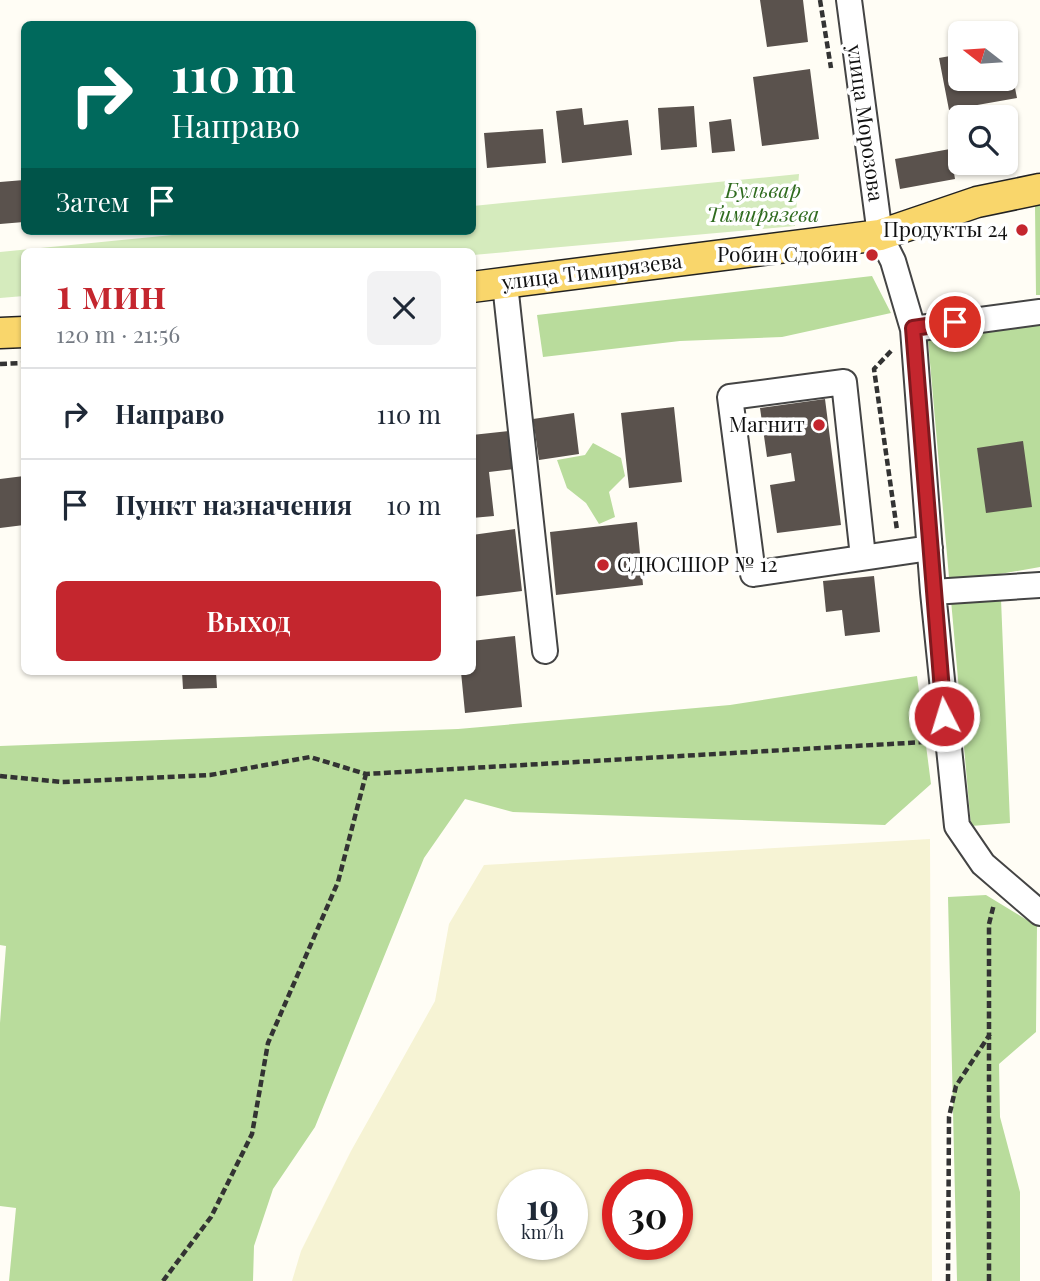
<!DOCTYPE html>
<html lang="ru">
<meta charset="utf-8">
<style>
body{margin:0;font-family:"Playfair Display",serif;background:#f2f2f3;color:#1f2937;height:100vh;display:flex;flex-direction:column;font-size:26px;white-space:nowrap}
*{box-sizing:border-box;margin:0}
p{font-size:23px;color:#747a83}
.icon{flex:none;width:38px;height:38px;fill:none;stroke:currentColor;stroke-width:2;stroke-linecap:round;stroke-linejoin:round}
.map{position:relative;flex:1;overflow:hidden}
.sheet{position:absolute;left:21px;top:248px;width:455px;height:427px;display:flex;flex-direction:column;background:#fff;border-radius:10px;box-shadow:0 2px 5px #0004}
.sheet>*{flex:none}
.banner{position:absolute;left:21px;top:21px;width:455px;height:214px;border-radius:10px;box-shadow:0 2px 5px #0004;background:#00695c;color:#fff;overflow:hidden}
.needle{width:46px;rotate:287deg}
.fabs{position:absolute;left:948px;top:21px;display:grid;gap:14px}
.fabs a{display:grid;place-items:center;width:70px;height:70px;border-radius:10px;background:#fff;box-shadow:0 2px 5px #0004;font-size:35px}
.speed{position:absolute;left:497px;top:1169px;display:flex;gap:14px;font-size:35px;font-weight:700;text-align:center}
.speed>*{display:grid;place-content:center;width:91px;height:91px;border-radius:50%;background:#fff;box-shadow:0 2px 5px #0004;line-height:1}
.speed small{font-size:18px;font-weight:400}
.speed .limit{border:10px solid #d22;background:#fff;color:#111}
.pin{position:absolute;display:grid;place-items:center;width:60px;height:60px;color:#fff;margin:-30px;border:4px solid #fff;border-radius:50%;box-shadow:0 2px 7px #0007}
.me{position:absolute;width:77px;margin:-38px;rotate:355deg;stroke-linejoin:round;filter:drop-shadow(0 0 5px #0008)}
.turn{display:flex;align-items:center;gap:24px;height:147px;padding:0 35px;font-size:32px}
.turn .icon{width:91px;height:91px;stroke-width:2.5}
.turn b{display:block;font-size:49px;line-height:60px}
.then{display:flex;align-items:center;height:66px;padding:0 35px;background:#0003;gap:14px;font-size:26px}
.round{display:grid;place-items:center;flex:none;width:74px;height:74px;border-radius:10px;background:#f2f2f3}
.summary{display:flex;align-items:center;justify-content:space-between;height:119px;padding:0 35px}
h1{font-size:42px;font-weight:600;line-height:52px;color:#c4262e}
.primary-button{display:flex;gap:14px;margin-top:auto;padding:14px 35px}
.primary-button a{flex:1;height:80px;border-radius:10px;background:#c4262e;color:#fff;font-size:28px;font-weight:600;line-height:80px;text-align:center}
ul{padding:0;list-style:none}
li{display:flex;align-items:center;gap:21px;height:91px;padding:0 35px;border-top:2px solid #e0e1e3}
li div{flex:1}
li b{display:block;font-size:26px}
li em{font-style:normal}
.map>svg:first-child{display:block}
.farmland{fill:#f6f3d4;fill-rule:evenodd}
.green{fill:#d5ebbd}
.forest{fill:#b9dc9c}
.building{fill:#5a524d}
.lines{fill:none;stroke-linecap:round;stroke-linejoin:round}
.minor-casing{stroke:#444;stroke-width:28}
.major-casing{stroke:#222;stroke-width:33}
.path{stroke:#333;stroke-width:4.5;stroke-dasharray:7 3.5;stroke-linecap:butt}
.minor{stroke:#fff;stroke-width:24}
.major{stroke:#f9d66b;stroke-width:30}
.route-casing{stroke:#7f191e;stroke-width:18}
.route{stroke:#c4262e;stroke-width:12}
.poi-dot{fill:#c4262e;stroke:#fff;stroke-width:2.5}
.labels{text-anchor:middle;stroke-width:7;stroke-linejoin:round;paint-order:stroke}
.street-label{font-size:21px;fill:#111;stroke:#fff}
.park-label{font-size:21px;font-style:italic;fill:#2f6b1f;stroke:#fff}
.poi-label{font-size:21px;fill:#111;stroke:#fff;text-anchor:end}
</style>
<div class="map">
<svg width="1040" height="1281" viewBox="0 0 1040 1281">
<rect width="100%" height="100%" fill="#fffdf5"/>
<!-- farmland -->
<path class="farmland" d="M930,839L932,1281H292L301,1251L351,1151L435,1001L449,924L484,865ZM513,1185H572V1244H513ZM618,1185H677V1244H618Z"/>
<!-- green -->
<path class="green" d="M799,174L795,226L473,255L472,252H24V296L0,298V252L213,231H472L473,206Z"/>
<!-- forest -->
<path class="forest" d="M1040,205V295H1036L1035,206Z
M872,276L891,313L782,337L680,341L543,357L537,315Z
M1040,324V567L1000,574L1010,823L971,826L928,340Z
M593,443L621,458L625,476L609,492L615,517L599,524L586,503L567,488L557,460L585,455Z
M917,676L931,784L885,825L513,812L465,799L424,858L315,1127L273,1189L254,1246L253,1281H9L16,1208L0,1206V1023L6,946L0,945V746L458,729L730,705Z
M986,895L1037,926L1036,1032L999,1064L1000,1117L1020,1192V1281H957L948,897Z"/>
<!-- building -->
<path class="building" d="M760,0H803L808,42L767,47Z
M961,54V79H1006V69L1011,68L1017,98L949,110L939,58Z
M810,69L819,139L762,146L753,77Z
M694,106L697,147L661,150L658,108Z
M582,108L584,125L628,120L632,155L562,163L556,111Z
M731,119L735,151L712,153L709,122Z
M543,129L546,163L487,168L484,133Z
M950,149L955,179L900,189L895,159Z
M24,180V222L0,224V182Z
M825,399L841,525L777,533L770,485L795,481L791,453L767,457L760,408Z
M674,407L682,482L629,488L621,413Z
M574,413L579,454L539,460L533,419Z
M509,431L514,469L489,472L494,516L472,518V435Z
M1023,441L1032,507L986,513L977,448Z
M24,476V525L0,528V479Z
M637,522L643,585L556,595L550,532Z
M515,529L522,591L472,597V535Z
M874,576L880,632L845,636L842,610L826,612L823,581Z
M515,636L522,707L465,713L461,672H472V641Z
M182,672H216L217,688L183,689Z"/>
<g class="lines">
<defs>
<path id="minor" d="M849,0L880,235L893,261L913,329L933,592L957,826L983,864L1040,913
M505,284L545,651
M913,329L1040,312
M863,557L844,382L730,397L753,574L930,548
M933,592L1040,585"/>
<path id="major" d="M472,287L880,235L977,202L1040,189
M0,333L24,332"/>
</defs>
<!-- minor casing -->
<use href="#minor" class="minor-casing"/>
<!-- major casing -->
<use href="#major" class="major-casing"/>
<!-- path -->
<path class="path" d="M820,0L831,68
M891,351L874,369L897,530
M0,364L24,363
M0,776L62,782L210,775L310,757L366,774L925,742
M163,1281L211,1217L252,1134L268,1043L338,882L366,774
M948,1281L949,1117L956,1086L990,1034
M989,1281V924L994,904"/>
<!-- minor -->
<use href="#minor" class="minor"/>
<!-- major -->
<use href="#major" class="major"/>
</g>
<g class="lines">
<defs>
<path id="route" d="M944,716L913,328L955,322"/>
</defs>
<!-- route casing -->
<use href="#route" class="route-casing"/>
<!-- route -->
<use href="#route" class="route"/>
</g>
<!-- markers -->
<g class="poi-dot">
<circle cx="1022" cy="230" r="7"/>
<circle cx="872" cy="255" r="7"/>
<circle cx="819" cy="425" r="7"/>
<circle cx="603" cy="565" r="7"/>
</g>
<g class="labels">
<!-- street labels -->
<g class="street-label">
<text transform="translate(865 123) rotate(82)" y="7">улица Морозова</text>
<text transform="translate(592 272) rotate(-7)" y="7">улица Тимирязева</text>
</g>
<!-- park labels -->
<g class="park-label">
<text x="763" y="198">Бульвар<tspan x="763" dy="24">Тимирязева</tspan></text>
</g>
<!-- poi labels -->
<g class="poi-label">
<text x="1008" y="237">Продукты 24</text>
<text x="858" y="262">Робин Сдобин</text>
<text x="805" y="432">Магнит</text>
<text x="617" y="572" text-anchor="start">СДЮСШОР № 12</text>
</g>
</g>
</svg>
<div class="fabs">
<a><svg class="needle" viewBox="-14 -14 28 28"><path d="M0-13l5 13h-10z" fill="#e53935"/><path d="M0 13l5-13h-10z" fill="#747a83"/></svg></a>
<a><svg class="icon" aria-label="search" viewBox="0 0 24 24"><circle cx="10" cy="10" r="6"/><path d="M15 15l6 6"/></svg></a>
</div>
<div class="speed"><div>19<small>km/h</small></div><div class="limit">30</div></div>
<div class="pin" style="left:955px;top:322px;background:#d93025"><svg class="icon" aria-label="arrive" viewBox="0 0 24 24"><path d="M6 21V4h12l-3 4 3 4H6"/></svg></div>
<svg class="me" style="left:944px;top:716px" viewBox="-20 -20 40 40"><circle r="17" fill="#c4262e" stroke="#fff" stroke-width="3"/><path d="M0-11L8 9 0 5-8 9z" fill="#fff"/></svg>
<div class="banner">
<div class="turn"><svg class="icon" aria-label="right" viewBox="0 0 24 24"><path d="M7 20v-9h11M14 6l5 5-5 5"/></svg><div><b>110 m</b>Направо</div></div>
<div class="then">Затем<svg class="icon" aria-label="arrive" viewBox="0 0 24 24"><path d="M6 21V4h12l-3 4 3 4H6"/></svg></div>
</div>
<section class="sheet">
<div class="summary"><div><h1>1 мин</h1><p>120 m · 21:56</p></div><a class="round"><svg class="icon" aria-label="close" viewBox="0 0 24 24"><path d="M6 6l12 12M18 6L6 18"/></svg></a></div>
<ul>
<li><svg class="icon" aria-label="right" viewBox="0 0 24 24"><path d="M7 20v-9h11M14 6l5 5-5 5"/></svg><div><b>Направо</b></div><em>110 m</em></li>
<li><svg class="icon" aria-label="arrive" viewBox="0 0 24 24"><path d="M6 21V4h12l-3 4 3 4H6"/></svg><div><b>Пункт назначения</b></div><em>10 m</em></li>
</ul>
<div class="primary-button"><a>Выход</a></div>
</section>
</div>
